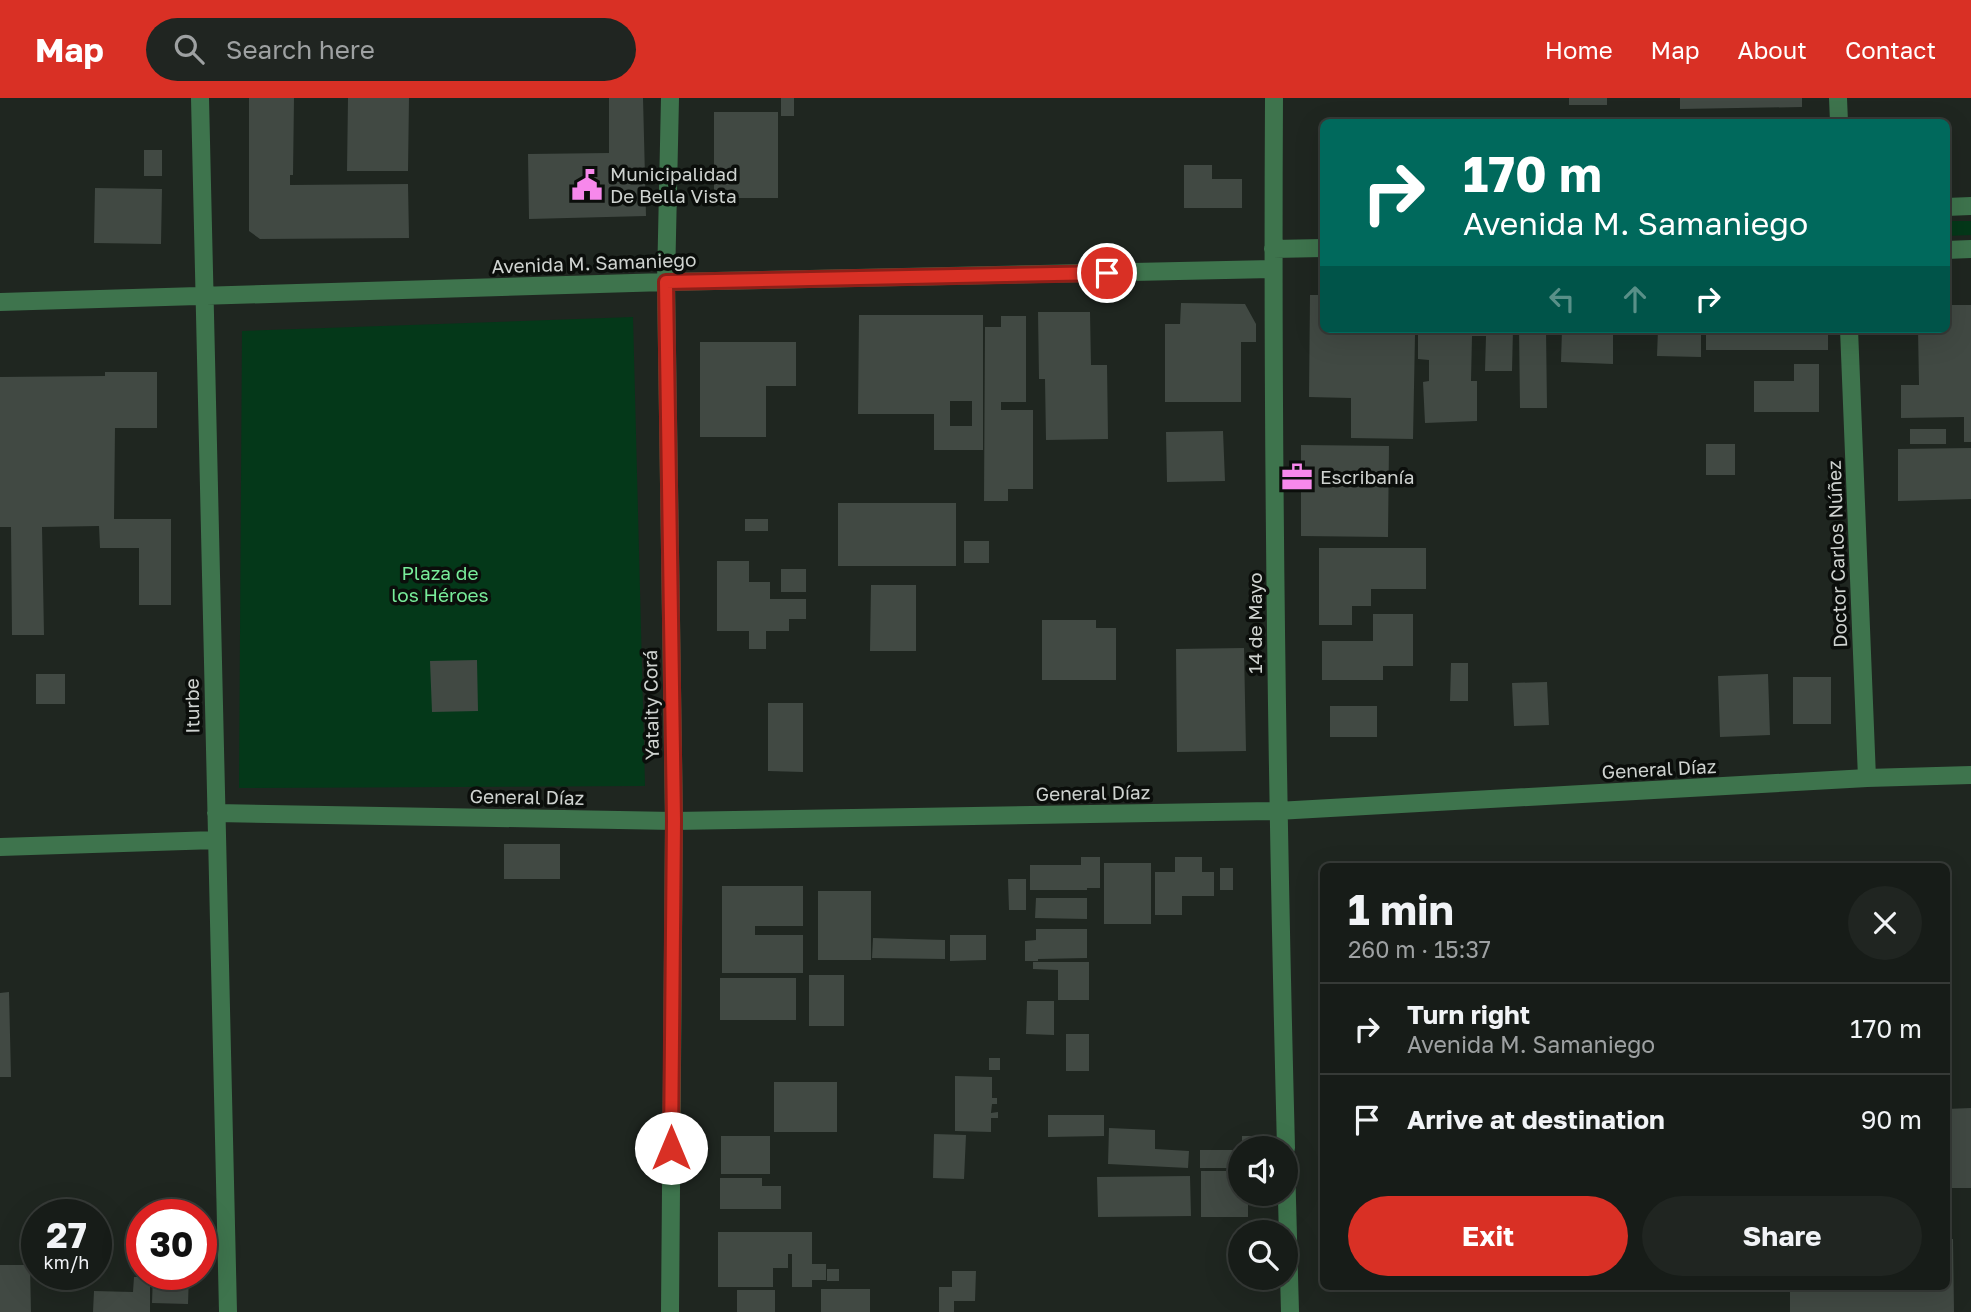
<!DOCTYPE html>
<meta charset="utf-8">
<style>
body{margin:0;font-family:"Golos Text",sans-serif;background:#202521;color:#f1f3f6;height:100vh;display:flex;flex-direction:column;font-size:26px;white-space:nowrap}
*{box-sizing:border-box;margin:0}
p{font-size:23px;color:#9ea1a2}
.icon{flex:none;width:38px;height:38px;fill:none;stroke:currentColor;stroke-width:2;stroke-linecap:round;stroke-linejoin:round}
.map{position:relative;flex:1;overflow:hidden}
.drawer{position:absolute;left:1320px;top:765px;width:630px;height:427px;display:flex;flex-direction:column;background:#171c18;border-radius:10px;box-shadow:0 7px 28px #0002,0 0 0 2px #363a37}
.drawer>*{flex:none}
.guide{position:absolute;left:1320px;top:21px;width:630px;height:214px;border-radius:10px;box-shadow:0 7px 28px #0002,0 0 0 2px #363a37;background:#00695c;color:#fff;overflow:hidden}
.fabs{position:absolute;left:1228px;top:1038px;display:grid;gap:14px}
.fabs a{display:grid;place-items:center;width:70px;height:70px;border-radius:50%;background:#171c18;box-shadow:0 7px 28px #0002,0 0 0 2px #363a37;font-size:35px}
.speed{position:absolute;left:21px;top:1101px;display:flex;gap:14px;font-size:35px;font-weight:700;text-align:center}
.speed>*{display:grid;place-content:center;width:91px;height:91px;border-radius:50%;background:#171c18;box-shadow:0 7px 28px #0002,0 0 0 2px #363a37;line-height:1}
.speed small{font-size:18px;font-weight:400}
.speed .limit{border:10px solid #d22;background:#fff;color:#111}
.pin{position:absolute;display:grid;place-items:center;width:60px;height:60px;color:#fff;margin:-30px;border:4px solid #fff;border-radius:50%;box-shadow:0 2px 7px #0007}
.me{position:absolute;width:77px;margin:-38px;rotate:0deg;stroke-linejoin:round;filter:drop-shadow(0 0 5px #0008)}
.turn{display:flex;align-items:center;gap:24px;height:147px;padding:0 28px;font-size:32px}
.turn .icon{width:91px;height:91px;stroke-width:2.5}
.turn b{display:block;font-size:49px;line-height:60px}
.lanes{display:flex;align-items:center;height:66px;padding:0 28px;background:#0003;justify-content:center;gap:35px;direction:ltr}
.lanes .off{opacity:.35}
.round{display:grid;place-items:center;flex:none;width:74px;height:74px;border-radius:37px;background:#202521}
.head{display:flex;align-items:center;justify-content:space-between;height:119px;padding:0 28px}
h1{font-size:42px;font-weight:700;line-height:52px}
.button{display:flex;gap:14px;margin-top:auto;padding:14px 28px}
.button a{flex:1;height:80px;border-radius:42px;background:#d93025;color:#fff;font-size:28px;font-weight:700;line-height:80px;text-align:center}
.button a+a{background:#202521;color:#f1f3f6}
ul{padding:0;list-style:none}
li{display:flex;align-items:center;gap:21px;height:91px;padding:0 28px;border-top:2px solid #363a37}
li div{flex:1}
li b{display:block;font-size:26px}
li em{font-style:normal}
header{display:flex;align-items:center;gap:42px;box-sizing:border-box;height:98px;padding:0 35px;background:#d93025;color:#fff}
header strong{font-size:33px}
nav{display:flex;gap:38px;margin-inline-start:auto;font-size:24px}
.search{width:490px;height:63px;background:#202521;display:flex;align-items:center;gap:18px;box-sizing:border-box;padding:0 24px;border-radius:38px;color:#9ea1a2;font-size:26px}
.map>svg:first-child{display:block}
.green{fill:#043819}
.building{fill:#414943;fill-rule:evenodd}
.lines{fill:none;stroke-linecap:round;stroke-linejoin:round}
.minor{stroke:#3e744d;stroke-width:18}
.route-casing{stroke:#8d1f18;stroke-width:18}
.route{stroke:#d93025;stroke-width:12}
.labels{text-anchor:middle;stroke-width:7;stroke-linejoin:round;paint-order:stroke}
.poi-label{font-size:19px;fill:#cfd3d0;stroke:#0b0e0b;text-anchor:start}
.street-label{font-size:19px;fill:#cfd3d0;stroke:#0b0e0b}
.park-label{font-size:19px;fill:#78ec9a;stroke:#0b0e0b}
</style>
<header>
<strong>Map</strong>
<div class="search"><svg class="icon" aria-label="search" viewBox="0 0 24 24"><circle cx="10" cy="10" r="6"/><path d="M15 15l6 6"/></svg>Search here</div>
<nav><a>Home</a><a>Map</a><a>About</a><a>Contact</a></nav>
</header>
<div class="map">
<svg width="1971" height="1214" viewBox="0 0 1971 1214">
<rect width="100%" height="100%" fill="#1f2620"/>
<!-- green -->
<path class="green" d="M1971,123V137L1946,138V123Z
M633,219L645,688L239,690L242,233Z"/>
<!-- building -->
<path class="building" d="M249,0H294L293,77H290V87L408,86L409,140L260,141L249,133Z
M348,0H409L408,73H347Z
M609,0H643L646,118L529,121L528,56L609,55Z
M781,0H794V18H781Z
M1569,0H1607V7H1569Z
M1680,0H1802V9L1680,11Z
M714,14H778V100H714Z
M1702,20H1808V24H1702Z
M144,52H162V78H144Z
M1184,67H1212V81H1242V110H1184Z
M95,90L162,91L161,146L94,145Z
M1310,197H1323V231H1385V236L1391,237V231H1513L1512,273H1485L1486,238H1472L1471,283H1477V323L1425,325L1423,284L1429,283V262L1418,261V237H1415L1413,341L1351,340V300L1309,299Z
M1181,205L1245,206L1256,226V244H1241V304H1165V226H1180Z
M1946,207H1971V344H1964V319L1901,320V287H1919L1918,231H1946Z
M1038,214H1090L1091,267H1107L1108,341L1046,342L1045,281H1039Z
M859,217H983V352H934V316H858ZM950,303H972V328H950Z
M1001,218H1026V304H1001V312H1033V391H1008V403H984L985,229H1001Z
M1519,231H1546L1547,310H1520Z
M1562,231H1613V266L1561,264Z
M1658,231H1701V259L1657,258Z
M1706,231H1828V252H1706Z
M700,244H796V288H766V339H700Z
M1794,266H1819V314H1754V283H1794Z
M105,274H157V330H115L114,421H171V507H139V450H100L99,428L42,429L44,537H12L11,429H0V279L105,278Z
M1910,331H1946V346H1910Z
M1223,333L1225,383L1167,384L1166,334Z
M1706,346H1735V377H1706Z
M1301,347L1389,348L1388,439L1301,438Z
M1971,350V401L1898,403V351Z
M838,405H956V468H838Z
M745,421H768V433H745Z
M964,443H989V465H964Z
M1319,450H1426V491H1371V508H1352V527H1319Z
M717,463H749V484H770V501H806V521H789V533H766V551H749V533H717Z
M781,471H806V494H781Z
M871,487H916V553H870Z
M1373,516H1413V568H1383V582H1322V543H1373Z
M1042,522H1096V530H1116V582H1042Z
M1244,550L1246,653L1177,654L1176,551Z
M477,562L478,613L432,614L430,563Z
M1451,565H1468V603H1450Z
M36,576H65V606H36Z
M1768,576L1770,637L1720,639L1718,578Z
M1793,579H1831V626H1793Z
M1547,584L1549,627L1514,628L1512,585Z
M768,605H803V674L768,673Z
M1330,608H1377V639H1330Z
M504,746H560V781H504Z
M1081,759H1100V790H1087V792H1030V767H1081Z
M1175,759H1202V774H1214V798H1182V817H1155V774H1175Z
M1104,765H1151V826H1104Z
M1220,770H1233V792H1220Z
M1008,781H1026V812H1009Z
M722,788H803V828H755V837H803V875H722Z
M818,793H871V862H818Z
M1036,800H1087V821L1035,820Z
M1036,831H1087V860L1038,861V863H1025V843L1036,842Z
M950,837H986V862L950,863Z
M873,840L945,842V861L872,860Z
M1033,864H1089V902H1058V872L1033,871Z
M809,877H844V928H809Z
M720,880H796V922H720Z
M9,894L11,979H0V895Z
M1027,903H1054V937L1026,936Z
M1066,936H1089V973H1066Z
M989,960H1000V972H989Z
M955,978L992,979V1000H997V1006H992L991,1015L998,1014V1020H991V1034L955,1033Z
M774,984H837V1034H774Z
M1971,1010V1090H1946V1011Z
M1048,1017H1104V1038L1048,1039Z
M1109,1030L1155,1032V1051L1189,1053L1188,1070L1108,1066Z
M934,1036L966,1037L964,1081L933,1080Z
M721,1038H770V1076H721Z
M1242,1038H1260V1050H1242Z
M1200,1052H1239V1070H1200Z
M1201,1073H1241V1096H1248V1119H1201Z
M1190,1078L1191,1118L1098,1119L1097,1079Z
M720,1080H762V1088H781V1111H720Z
M31,1132H37V1160H30Z
M718,1134H812V1166H826V1182H812V1189H792V1156H788V1170H773V1189H718Z
M1946,1141H1953L1954,1214H1790V1188H1876V1194H1911V1188H1946Z
M0,1167H30L31,1214H0Z
M827,1171H839V1183H827Z
M952,1173H976L975,1203H954V1214H939V1189H952Z
M153,1176H189L188,1206L152,1205Z
M134,1179H150V1214H93L94,1193L133,1194Z
M821,1191H870V1214H821Z
M737,1192H775V1214H737Z"/>
<g class="lines">
<!-- minor -->
<path class="minor" d="M200,0L228,1214
M670,0L666,184L674,723L670,1214
M1274,0C1272,350 1277,700 1286,1050
M1838,0L1839,24
M1946,109L1971,108
M1273,151L1323,150
M1946,152L1971,151
M0,204L666,184L1273,171
M1849,231L1867,680
M216,715L674,723L1277,713L1867,680L1971,677
M0,749L216,742
M1286,1064L1290,1214"/>
</g>
<g class="lines">
<defs>
<path id="route" d="M671,1050L674,723L666,184L1107,175"/>
</defs>
<!-- route casing -->
<use href="#route" class="route-casing"/>
<!-- route -->
<use href="#route" class="route"/>
</g>
<!-- icons -->
<defs>
<symbol id="civic-bare" viewBox="-9 -9 18 18"><path d="M-.6-6.5H3V-4.5H.6V-3L4-1V1h2V6H-6V1h2V-1L-.6-3ZM-1.2 2.5V6h2.4V2.5Z" fill="#f788eb" stroke="#0b0e0b" stroke-width="2.5" paint-order="stroke"/></symbol>
<symbol id="office-bare" viewBox="-9 -9 18 18"><path d="M-6-3h4V-5.5h4V-3h4V5H-6ZM-1-4.5V-3h2v-1.5ZM-6 0V1H6V0Z" fill="#f788eb" stroke="#0b0e0b" stroke-width="2.5" paint-order="stroke"/></symbol>
</defs>
<g fill-rule="evenodd">
<use href="#civic-bare" x="565" y="65" width="44" height="44"/>
<use href="#office-bare" x="1275" y="357" width="44" height="44"/>
</g>
<g class="labels">
<!-- poi labels -->
<g class="poi-label">
<text x="610" y="83">Municipalidad<tspan x="610" dy="22">De Bella Vista</tspan></text>
<text x="1320" y="386">Escribanía</text>
</g>
<!-- street labels -->
<g class="street-label">
<text transform="translate(594 165) rotate(-2)" y="7">Avenida M. Samaniego</text>
<text transform="translate(1837 456) rotate(-92)" y="7">Doctor Carlos Núñez</text>
<text transform="translate(1255 525) rotate(-90)" y="7">14 de Mayo</text>
<text transform="translate(651 607) rotate(-91)" y="7">Yataity Corá</text>
<text transform="translate(192 608) rotate(-91)" y="7">Iturbe</text>
<text transform="translate(1659 671) rotate(-3)" y="7">General Díaz</text>
<text transform="translate(1093 695) rotate(-1)" y="7">General Díaz</text>
<text transform="translate(527 699) rotate(1)" y="7">General Díaz</text>
</g>
<!-- park labels -->
<g class="park-label">
<text x="440" y="482">Plaza de<tspan x="440" dy="22">los Héroes</tspan></text>
</g>
</g>
</svg>
<div class="fabs">
<a><svg class="icon" aria-label="sound" viewBox="0 0 24 24"><path d="M4 9h4l5-4v14l-5-4H4zM17 9q2 3 0 6"/></svg></a>
<a><svg class="icon" aria-label="search" viewBox="0 0 24 24"><circle cx="10" cy="10" r="6"/><path d="M15 15l6 6"/></svg></a>
</div>
<div class="speed"><div>27<small>km/h</small></div><div class="limit">30</div></div>
<div class="pin" style="left:1107px;top:175px;background:#d93025"><svg class="icon" aria-label="arrive" viewBox="0 0 24 24"><path d="M6 21V4h12l-3 4 3 4H6"/></svg></div>
<svg class="me" style="left:671px;top:1050px" viewBox="-20 -20 40 40"><circle r="19" fill="#fff"/><path d="M0-13L10 11 0 6-10 11z" fill="#d93025"/></svg>
<div class="guide">
<div class="turn"><svg class="icon" aria-label="right" viewBox="0 0 24 24"><path d="M7 20v-9h11M14 6l5 5-5 5"/></svg><div><b>170 m</b>Avenida M. Samaniego</div></div>
<div class="lanes"><svg class="icon off" aria-label="left" viewBox="0 0 24 24"><path d="M17 20v-9H6M10 6l-5 5 5 5"/></svg><svg class="icon off" aria-label="ahead" viewBox="0 0 24 24"><path d="M12 20V5M6 11l6-6 6 6"/></svg><svg class="icon" aria-label="right" viewBox="0 0 24 24"><path d="M7 20v-9h11M14 6l5 5-5 5"/></svg></div>
</div>
<section class="drawer">
<div class="head"><div><h1>1 min</h1><p>260 m · 15:37</p></div><a class="round"><svg class="icon" aria-label="close" viewBox="0 0 24 24"><path d="M6 6l12 12M18 6L6 18"/></svg></a></div>
<ul>
<li><svg class="icon" aria-label="right" viewBox="0 0 24 24"><path d="M7 20v-9h11M14 6l5 5-5 5"/></svg><div><b>Turn right</b><p>Avenida M. Samaniego</p></div><em>170 m</em></li>
<li><svg class="icon" aria-label="arrive" viewBox="0 0 24 24"><path d="M6 21V4h12l-3 4 3 4H6"/></svg><div><b>Arrive at destination</b></div><em>90 m</em></li>
</ul>
<div class="button"><a>Exit</a><a>Share</a></div>
</section>
</div>
